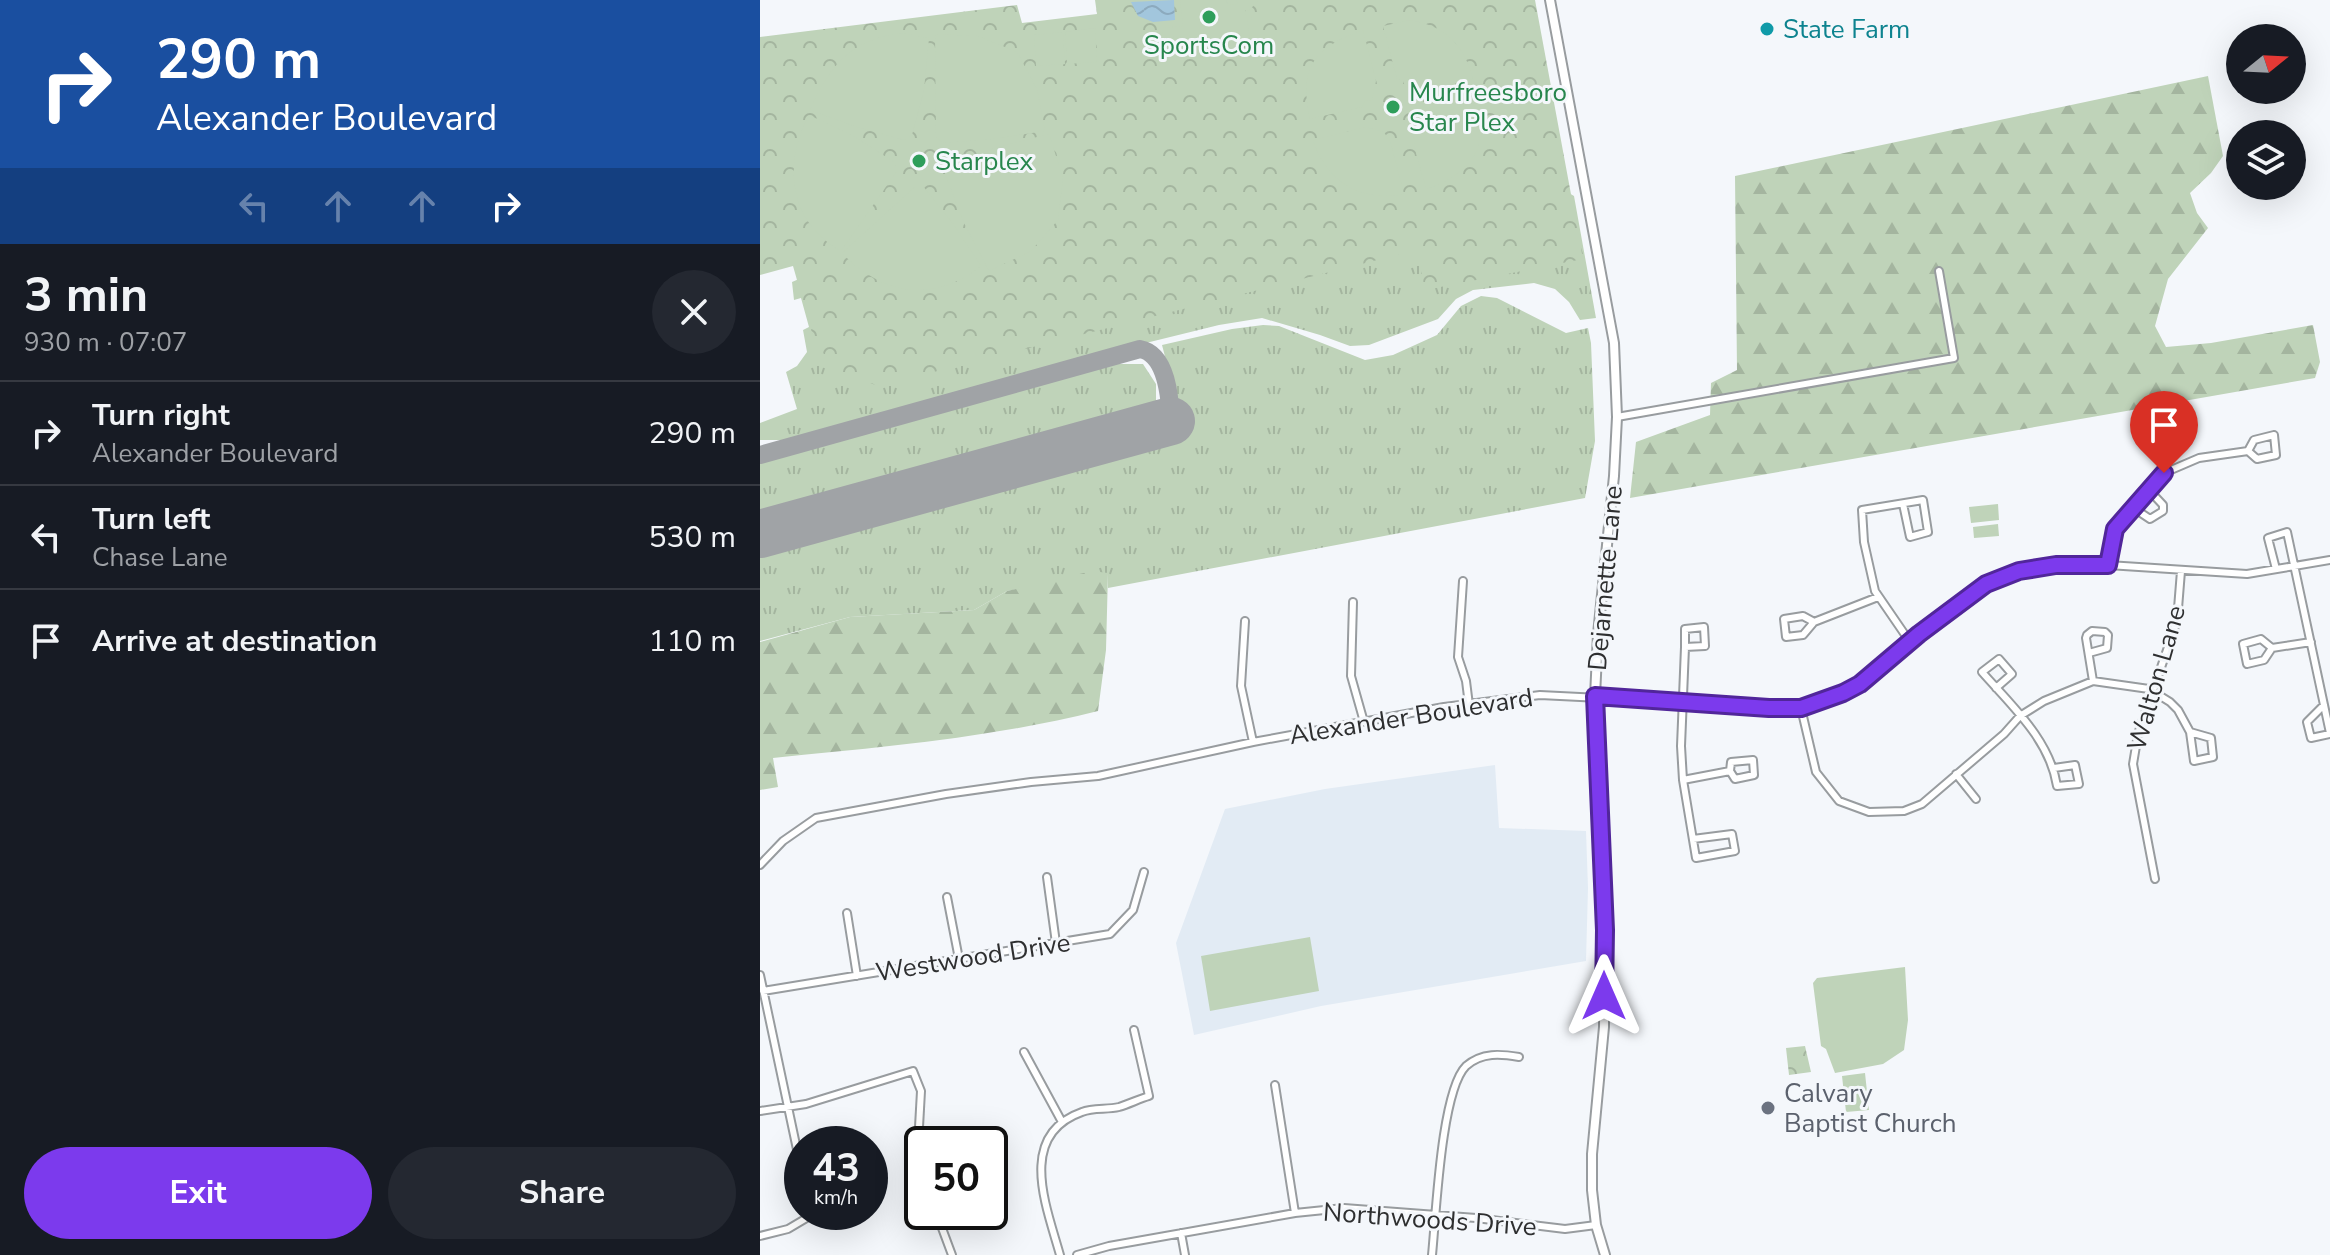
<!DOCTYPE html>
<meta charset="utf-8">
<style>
body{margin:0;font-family:"Nunito Sans",sans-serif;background:#242831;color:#f1f3f6;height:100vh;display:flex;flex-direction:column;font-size:30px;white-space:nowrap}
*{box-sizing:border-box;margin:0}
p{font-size:26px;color:#9ea1a6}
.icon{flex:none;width:44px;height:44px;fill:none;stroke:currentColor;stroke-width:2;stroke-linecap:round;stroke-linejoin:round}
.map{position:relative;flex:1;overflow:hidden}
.side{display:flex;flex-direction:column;background:#171b24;width:760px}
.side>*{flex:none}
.hud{background:#1a4fa0;color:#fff;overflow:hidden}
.needle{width:52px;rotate:72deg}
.buttons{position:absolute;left:1466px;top:24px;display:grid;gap:16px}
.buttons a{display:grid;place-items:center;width:80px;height:80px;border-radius:50%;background:#171b24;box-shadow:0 8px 32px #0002;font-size:40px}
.speed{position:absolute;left:24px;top:1126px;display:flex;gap:16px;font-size:40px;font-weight:700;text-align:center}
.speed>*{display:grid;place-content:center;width:104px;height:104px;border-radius:50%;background:#171b24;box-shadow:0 8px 32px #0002;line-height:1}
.speed small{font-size:20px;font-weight:400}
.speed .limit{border:4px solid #111;border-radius:12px;background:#fff;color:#111}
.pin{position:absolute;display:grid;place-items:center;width:68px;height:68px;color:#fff;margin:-82px -34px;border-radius:50% 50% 50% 0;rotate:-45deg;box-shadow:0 0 8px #0007}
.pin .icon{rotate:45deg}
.me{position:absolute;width:88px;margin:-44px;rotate:0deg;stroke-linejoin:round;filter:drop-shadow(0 0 6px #0008)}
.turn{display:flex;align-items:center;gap:28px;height:168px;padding:0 24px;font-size:36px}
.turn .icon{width:104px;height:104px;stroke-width:2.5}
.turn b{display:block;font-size:56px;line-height:68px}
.lanes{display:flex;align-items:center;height:76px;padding:0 24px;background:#0003;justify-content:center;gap:40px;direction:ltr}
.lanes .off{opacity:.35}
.round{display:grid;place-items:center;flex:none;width:84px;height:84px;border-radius:42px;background:#242831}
.overview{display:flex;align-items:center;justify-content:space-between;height:136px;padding:0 24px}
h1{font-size:48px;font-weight:700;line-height:60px}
.primary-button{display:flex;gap:16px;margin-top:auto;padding:16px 24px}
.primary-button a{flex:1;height:92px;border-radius:48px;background:#7c3aed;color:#fff;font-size:32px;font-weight:700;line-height:92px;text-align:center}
.primary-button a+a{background:#242831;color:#f1f3f6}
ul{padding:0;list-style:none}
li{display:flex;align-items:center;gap:24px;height:104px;padding:0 24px;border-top:2px solid #363941}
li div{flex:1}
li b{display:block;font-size:30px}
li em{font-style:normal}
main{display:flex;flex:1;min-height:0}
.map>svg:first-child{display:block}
.built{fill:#e2ebf4}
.grass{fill:url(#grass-tufts)}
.forest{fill:url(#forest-firs)}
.park{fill:url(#park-crowns)}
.pitch{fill:#bfd3b9}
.water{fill:url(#water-waves)}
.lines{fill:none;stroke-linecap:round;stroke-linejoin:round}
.taxiway{stroke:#a0a3a6;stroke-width:18}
.runway{stroke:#a0a3a6;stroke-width:48}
.minor-casing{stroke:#989c9f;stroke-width:10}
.secondary-casing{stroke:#989c9f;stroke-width:12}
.minor{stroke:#fff;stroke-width:6}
.secondary{stroke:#fff;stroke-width:8}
.route-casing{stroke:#51269a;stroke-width:20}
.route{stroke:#7c3aed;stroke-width:14}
.leisure-dot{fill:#2e9e5b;stroke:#f4f7fb;stroke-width:3}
.culture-dot{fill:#0f9aa8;stroke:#f4f7fb;stroke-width:3}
.worship-dot{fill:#6b7280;stroke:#f4f7fb;stroke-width:3}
.labels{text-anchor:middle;stroke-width:6;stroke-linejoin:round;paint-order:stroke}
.culture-label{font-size:26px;fill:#0d838f;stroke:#f4f7fb;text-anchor:start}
.leisure-label{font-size:26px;fill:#27864d;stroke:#f4f7fb;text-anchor:start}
.street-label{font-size:26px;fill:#2e2f30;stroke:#f4f7fb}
.worship-label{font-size:26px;fill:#5b616d;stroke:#f4f7fb;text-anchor:start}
</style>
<main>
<section class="side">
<div class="hud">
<div class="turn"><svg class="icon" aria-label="right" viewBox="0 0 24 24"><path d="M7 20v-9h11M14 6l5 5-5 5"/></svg><div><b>290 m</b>Alexander Boulevard</div></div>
<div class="lanes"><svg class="icon off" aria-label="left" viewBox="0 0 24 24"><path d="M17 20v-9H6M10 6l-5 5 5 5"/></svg><svg class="icon off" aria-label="ahead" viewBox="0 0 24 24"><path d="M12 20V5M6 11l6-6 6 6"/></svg><svg class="icon off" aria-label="ahead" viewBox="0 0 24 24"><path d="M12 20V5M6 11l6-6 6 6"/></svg><svg class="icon" aria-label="right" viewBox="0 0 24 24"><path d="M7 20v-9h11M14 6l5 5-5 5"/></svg></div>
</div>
<div class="overview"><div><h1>3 min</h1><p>930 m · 07:07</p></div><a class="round"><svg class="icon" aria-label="close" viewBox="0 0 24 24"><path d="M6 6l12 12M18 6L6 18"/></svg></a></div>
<ul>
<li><svg class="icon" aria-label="right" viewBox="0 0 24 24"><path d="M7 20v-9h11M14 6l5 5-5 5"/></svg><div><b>Turn right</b><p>Alexander Boulevard</p></div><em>290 m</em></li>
<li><svg class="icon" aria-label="left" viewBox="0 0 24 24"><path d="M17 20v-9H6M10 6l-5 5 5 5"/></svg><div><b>Turn left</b><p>Chase Lane</p></div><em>530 m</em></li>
<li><svg class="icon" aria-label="arrive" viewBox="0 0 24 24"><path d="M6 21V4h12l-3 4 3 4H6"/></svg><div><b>Arrive at destination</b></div><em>110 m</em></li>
</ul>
<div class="primary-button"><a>Exit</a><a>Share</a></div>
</section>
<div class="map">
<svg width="1570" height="1255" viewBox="0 0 1570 1255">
<defs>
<pattern id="grass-tufts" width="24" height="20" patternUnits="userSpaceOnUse" patternTransform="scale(2)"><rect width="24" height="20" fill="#bfd3b9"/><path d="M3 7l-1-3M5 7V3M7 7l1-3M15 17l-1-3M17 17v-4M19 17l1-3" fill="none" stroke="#a4b59f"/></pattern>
<pattern id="forest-firs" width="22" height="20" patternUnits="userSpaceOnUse" patternTransform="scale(2)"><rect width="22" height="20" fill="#bfd3b9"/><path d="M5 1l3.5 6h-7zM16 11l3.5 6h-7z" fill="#a4b59f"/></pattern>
<pattern id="park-crowns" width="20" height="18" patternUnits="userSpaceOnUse" patternTransform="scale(2)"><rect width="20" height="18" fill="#bfd3b9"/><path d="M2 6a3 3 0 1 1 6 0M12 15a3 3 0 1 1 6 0" fill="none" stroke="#a4b59f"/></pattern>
<pattern id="water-waves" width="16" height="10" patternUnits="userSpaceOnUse" patternTransform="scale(2)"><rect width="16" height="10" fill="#a2c6dd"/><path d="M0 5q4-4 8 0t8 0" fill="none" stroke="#8caabe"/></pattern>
</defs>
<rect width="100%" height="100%" fill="#f4f7fb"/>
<!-- built -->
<path class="built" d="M735,765L739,828L826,831L828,888L826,961L561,1006L434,1035L416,943L465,809L565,789Z"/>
<!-- grass -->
<path class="grass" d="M804,190L814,196L836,318L820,320L809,302L795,289L774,283L713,290L696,299L678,319L609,345L590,346L560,335L502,318L459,325L337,355L31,440H0V423L37,409L26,372L37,366L47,352L43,330L49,327L41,298L34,300L32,282L39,279Z
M721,296L737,298L806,333L828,328L831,343L835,441L825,498L348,588V573L247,591L214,610L90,617L0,641V551L425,433L402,345L472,329L503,325L519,326L605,360L633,355L677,335L701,306Z
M349,364H383L396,384V407L0,517V461Z"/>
<!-- forest -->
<path class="forest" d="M1448,76L1463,156L1451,173L1430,193L1437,213L1448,228L1408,279L1395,326L1406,347L1451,343L1553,325L1560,362L1555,378L870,498L876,442L950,415L951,383L977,370L975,176Z
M332,571L348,573L346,650L338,711C231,738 122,747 13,758L18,787L0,790V642L90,617L214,610L247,591Z"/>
<!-- park -->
<path class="park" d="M335,0H775L823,259L665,290L657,250L118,386L77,370L55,343L33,266L0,275V37L257,5L262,23L337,14Z
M1045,1046L1051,1072L1029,1075L1026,1048Z"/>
<!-- pitch -->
<path class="pitch" d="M420,0H466L468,5L478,4L476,0H498L489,11L485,10L486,15L491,16L492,20L487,21L490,38L471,41V47L427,52L424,36L403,38L402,28L423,26Z
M650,20C685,26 704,44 713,79L661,92L646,89L643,81L637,79L623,26Z
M335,28L337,62L307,64L305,32Z
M603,30L616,81L612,100L605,101L602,107L550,119C538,67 555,47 603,30Z
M303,32L305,64L276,66L274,35Z
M142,33L169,38L164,90L152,135L144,140L97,127L50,110C69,66 91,39 142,33Z
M175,34L218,36L257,52L277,89L285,131L233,139L183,143L176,137Z
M718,102C732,146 708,176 666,189C662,170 647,137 656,119Z
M49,115L95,137L134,162L137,171L81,251C28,221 23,164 49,115Z
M605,127L624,132L631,144L644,194C601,203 566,181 553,140Z
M289,134L303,178L298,220L271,251L229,271L204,223L185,174L188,167L237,147Z
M156,186H163L194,225L221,266C174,304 122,295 82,253Z
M1238,504L1239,520L1211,523L1209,507Z
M1238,524L1239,536L1214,538L1213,527Z
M550,937L559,991L450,1011L441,956Z
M1145,967L1148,1020L1144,1050L1123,1064L1075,1073L1066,1049L1061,1046L1053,983L1057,978Z
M1105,1073L1109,1110L1086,1112L1082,1076Z"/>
<!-- water -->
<path class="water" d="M414,0L415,20L393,22L378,16L371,2Z"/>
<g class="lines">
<!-- taxiway -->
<path class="taxiway" d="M0,455L380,349C407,354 410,398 411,421"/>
<!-- runway -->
<path class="runway" d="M0,534L411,421"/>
<defs>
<path id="minor" d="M857,417L1194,358L1179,271
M1143,504L1150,537L1168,532L1163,500L1102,510L1104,542L1115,591L1150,642
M1372,507L1390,519L1403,511V505L1388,489
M1348,565L1355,529L1404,473L1439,458L1488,451L1497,459L1516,455L1514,435L1494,440L1488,451
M1516,569L1508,538L1527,532L1570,733
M703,581L698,657L706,681L709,705
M593,602L591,676L604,722
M485,621L481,686L493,742
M1054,622L1043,616L1024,619L1026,637L1043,635L1054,622L1118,597
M925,647V629L944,627L945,646L925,647L921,746L923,780L936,858L975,851L972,834L933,839
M1512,648L1501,639L1483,644L1487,664L1504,660L1512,648L1551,642
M1329,653L1347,648L1348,635L1345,632L1332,631L1327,635L1326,638L1333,681
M1236,688L1252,674L1239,659L1222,672C1252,706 1290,740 1297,786L1319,784L1315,765L1294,768
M1564,705L1547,722L1551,738L1570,734
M1041,708L1056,772L1079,801L1109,812L1144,811L1162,804L1244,734L1260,716L1284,701L1333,681L1389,689L1410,702L1418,710L1430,732L1434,761L1453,757L1451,738L1430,732
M1196,774L1216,799
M923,780L970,771L975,779L994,775L993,760L971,762L970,771
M0,865L23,841L56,818L186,794L271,782L338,776L493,742L684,707L780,695L1041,708L1083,693L1100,684L1159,634L1226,584L1259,571L1296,565H1348L1487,574L1570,560
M287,877L296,943
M1395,879L1373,764L1378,734L1417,621L1421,571
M187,897L199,959
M87,913L97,976
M0,975L42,1173
M3,991L350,934L373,910L384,872
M264,1052L302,1122
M515,1085L535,1213
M0,1111L46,1104L153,1071L161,1091L159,1127L166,1144
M176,1212L192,1255
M421,1233L425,1255
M0,1236L28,1229L50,1216L49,1212
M300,1255C287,1208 256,1135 322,1112C333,1107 347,1110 359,1107C369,1104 379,1099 389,1096L374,1030
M317,1255L349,1246L535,1213L584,1208L716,1218L805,1229L836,1225
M672,1255C676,1216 681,1091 706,1066C722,1052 741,1054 759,1057"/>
<path id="secondary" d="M790,0L854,343L857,417L854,476L838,634L835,696L845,930L844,1027L832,1154V1190L836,1225L845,1255"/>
</defs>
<!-- minor casing -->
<use href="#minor" class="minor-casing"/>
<!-- secondary casing -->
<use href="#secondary" class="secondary-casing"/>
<!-- minor -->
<use href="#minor" class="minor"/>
<!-- secondary -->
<use href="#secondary" class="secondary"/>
</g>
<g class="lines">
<defs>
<path id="route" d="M844,996L845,930L835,696L1009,708H1041L1083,693L1100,684L1159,634L1226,584L1259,571L1296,565H1348L1355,529L1404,473"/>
</defs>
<!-- route casing -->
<use href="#route" class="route-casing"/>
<!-- route -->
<use href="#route" class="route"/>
</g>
<!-- markers -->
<g class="leisure-dot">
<circle cx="449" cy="17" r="8"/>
<circle cx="633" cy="107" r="8"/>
<circle cx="159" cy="161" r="8"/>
</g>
<circle class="culture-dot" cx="1007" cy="29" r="8"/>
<circle class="worship-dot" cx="1008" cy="1108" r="8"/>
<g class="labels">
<!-- culture labels -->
<g class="culture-label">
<text x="1023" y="38">State Farm</text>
</g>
<!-- leisure labels -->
<g class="leisure-label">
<text x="449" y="54" text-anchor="middle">SportsCom</text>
<text x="649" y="101">Murfreesboro<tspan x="649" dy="30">Star Plex</tspan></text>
<text x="175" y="170">Starplex</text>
</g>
<!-- street labels -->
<g class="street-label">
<text transform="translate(845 578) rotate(-85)" y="9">Dejarnette Lane</text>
<text transform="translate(1396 678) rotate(-74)" y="9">Walton Lane</text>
<text transform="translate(651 716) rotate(-9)" y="9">Alexander Boulevard</text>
<text transform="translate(213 957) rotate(-9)" y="9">Westwood Drive</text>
<text transform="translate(670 1219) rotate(4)" y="9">Northwoods Drive</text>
</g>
<!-- worship labels -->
<g class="worship-label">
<text x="1024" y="1102">Calvary<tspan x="1024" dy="30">Baptist Church</tspan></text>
</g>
</g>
</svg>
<div class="buttons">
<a><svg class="needle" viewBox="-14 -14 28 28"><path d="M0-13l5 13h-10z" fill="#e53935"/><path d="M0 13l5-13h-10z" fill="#9ea1a6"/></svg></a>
<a><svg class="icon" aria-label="layers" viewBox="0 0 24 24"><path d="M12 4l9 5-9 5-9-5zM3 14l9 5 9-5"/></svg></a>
</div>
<div class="speed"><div>43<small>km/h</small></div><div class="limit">50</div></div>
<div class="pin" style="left:1404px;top:473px;background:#d93025"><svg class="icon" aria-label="arrive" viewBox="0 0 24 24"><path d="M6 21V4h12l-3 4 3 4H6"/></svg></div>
<svg class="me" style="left:844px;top:996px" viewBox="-20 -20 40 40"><path d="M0-17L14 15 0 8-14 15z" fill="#7c3aed" stroke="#fff" stroke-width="4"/></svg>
</div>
</main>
